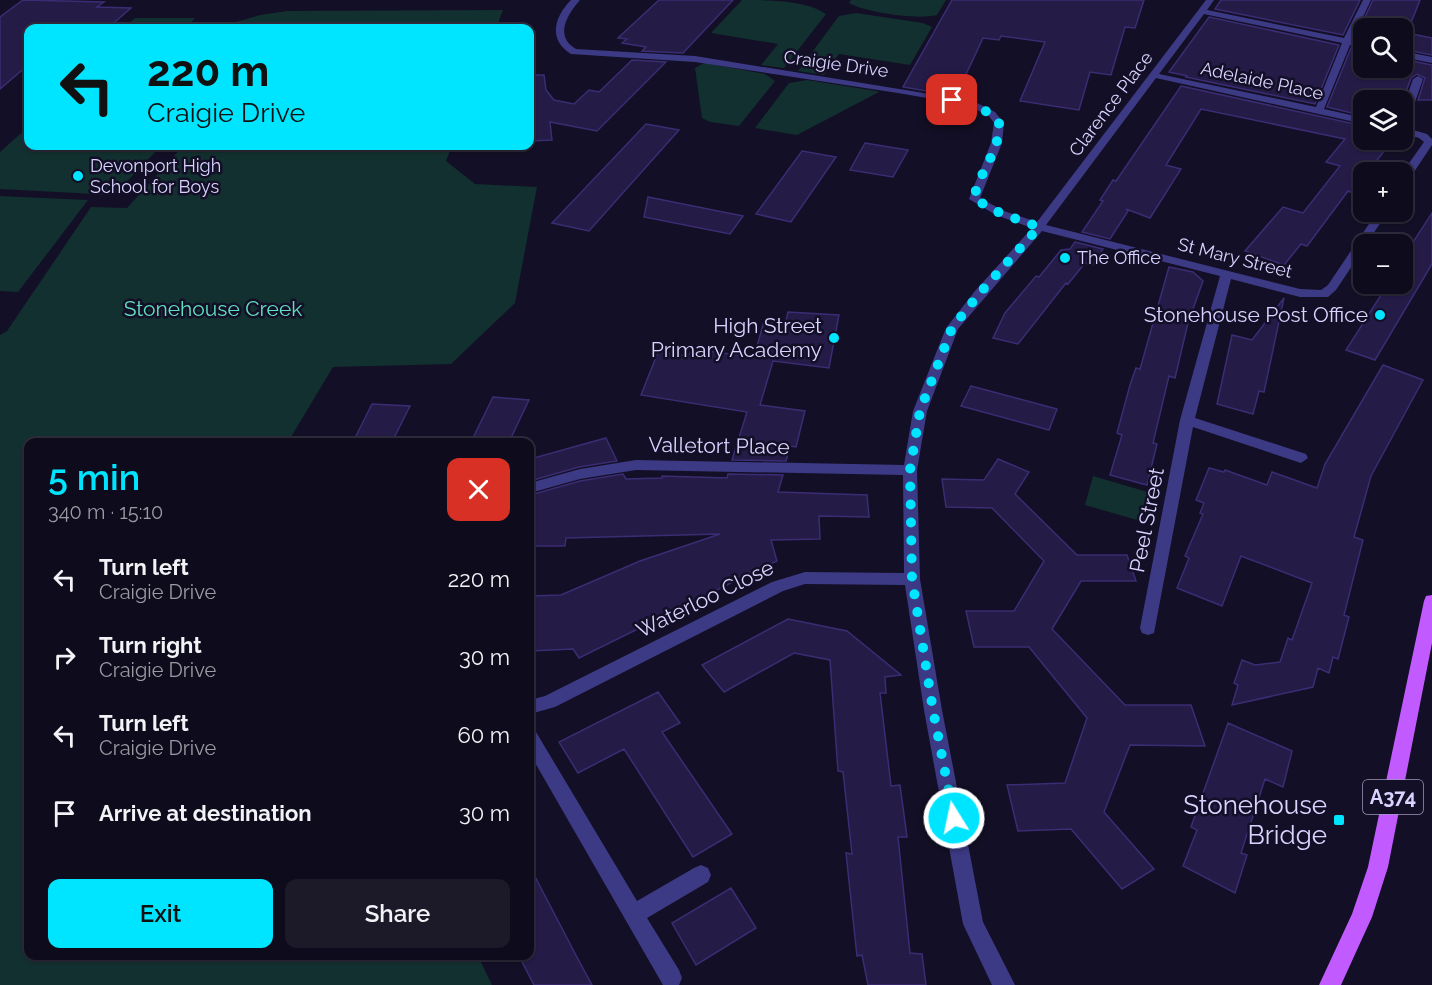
<!DOCTYPE html>
<meta charset="utf-8">
<style>
body{margin:0;font-family:Raleway,sans-serif;background:#1c1929;color:#f1f3f6;height:100vh;display:flex;flex-direction:column;font-size:22px;white-space:nowrap}
*{box-sizing:border-box;margin:0}
p{font-size:20px;color:#9b9ba3}
.icon{flex:none;width:33px;height:33px;fill:none;stroke:currentColor;stroke-width:2;stroke-linecap:round;stroke-linejoin:round}
.map{position:relative;flex:1;overflow:hidden}
.drawer{position:absolute;left:24px;top:438px;width:510px;height:522px;display:flex;flex-direction:column;background:#0e0b1c;border-radius:12px;box-shadow:0 2px 4px #0004,0 0 0 2px #2e2b3b}
.drawer>*{flex:none}
.banner{position:absolute;left:24px;top:24px;width:510px;height:126px;border-radius:12px;box-shadow:0 2px 4px #0004,0 0 0 2px #2e2b3b;background:#00e5ff;color:#111;overflow:hidden}
.tools{position:absolute;left:1353px;top:18px;display:grid;gap:12px}
.tools a{display:grid;place-items:center;width:60px;height:60px;border-radius:12px;background:#0e0b1c;box-shadow:0 2px 4px #0004,0 0 0 2px #2e2b3b;font-size:30px}
.pin{position:absolute;display:grid;place-items:center;width:51px;height:51px;color:#fff;margin:-26px;border-radius:12px;box-shadow:0 3px 9px #0006}
.me{position:absolute;width:66px;margin:-33px;rotate:350deg;stroke-linejoin:round;filter:drop-shadow(0 0 4px #0008)}
.turn{display:flex;align-items:center;gap:21px;height:126px;padding:0 24px;font-size:27px}
.turn .icon{width:78px;height:78px;stroke-width:2.5}
.turn b{display:block;font-size:42px;line-height:51px}
.round{display:grid;place-items:center;flex:none;width:63px;height:63px;border-radius:12px;background:#1c1929}
.headline{display:flex;align-items:center;justify-content:space-between;height:102px;padding:0 24px}
h1{font-size:36px;font-weight:600;line-height:45px;color:#00e5ff}
.cta{display:flex;gap:12px;margin-top:auto;padding:12px 24px}
.cta a{flex:1;height:69px;border-radius:12px;background:#00e5ff;color:#111;font-size:24px;font-weight:600;line-height:69px;text-align:center}
.cta a+a{background:#1c1929;color:#f1f3f6}
ul{padding:0;list-style:none}
li{display:flex;align-items:center;gap:18px;height:78px;padding:0 24px}
li div{flex:1}
li b{display:block;font-size:22px}
li em{font-style:normal}
.map>svg:first-child{display:block}
.green{fill:#12302f}
.building{fill:#241b47;stroke:#3b2d73;stroke-width:1.5}
.lines{fill:none;stroke-linecap:round;stroke-linejoin:round}
.minor{fill:#3d3a85;fill-rule:evenodd}
.major{fill:#c25bff;fill-rule:evenodd}
.route{stroke:#00e5ff;stroke-width:10;stroke-dasharray:0 18}
.poi-dot{fill:#00e5ff;stroke:#130f26;stroke-width:2}
.labels{text-anchor:middle;stroke-width:5;stroke-linejoin:round;paint-order:stroke}
.far-street-label{font-size:18px;fill:#d9d4ff;stroke:#130f26}
.far-poi-label{font-size:18px;fill:#d9d4ff;stroke:#130f26;text-anchor:start}
.shield{fill:#130f26;stroke:#9e99be;stroke-width:1.5}
.shield-label{font-size:20px;font-weight:bold;fill:#d9d4ff}
.park-label{font-size:21px;fill:#5fe0c0;stroke:#130f26}
.poi-label{font-size:21px;fill:#d9d4ff;stroke:#130f26;text-anchor:end}
.street-label{font-size:21px;fill:#d9d4ff;stroke:#130f26}
.near-poi-label{font-size:26px;fill:#d9d4ff;stroke:#130f26;text-anchor:end}
</style>
<div class="map">
<svg width="1432" height="985" viewBox="0 0 1432 985">
<rect width="100%" height="100%" fill="#130f26"/>
<!-- green -->
<path class="green" d="M742,0C766,0 807,0 826,14L784,68L761,65L778,44L711,33Z
M851,0H946L937,15C917,20 868,13 849,3Z
M503,10L496,28H215L260,15L287,11Z
M856,13L923,23L932,27L910,65L839,54L824,75L798,71L839,16Z
M135,18H195L185,28H123Z
M704,63L765,74L775,81L739,126L710,122L702,118L695,68Z
M807,80L876,91L879,92L797,135L755,128L789,83Z
M28,127V146H161L114,195L0,189V152Z
M183,146H452L446,161L475,184L537,187L515,303L451,364L333,367L288,442H28V956H478L492,985H0V335L7,331L91,207L127,208Z
M0,196L88,200L18,292L0,291Z
M1093,476L1151,493L1144,522L1085,505Z"/>
<!-- building -->
<path class="building" d="M23,0L104,2L97,7L131,8L108,28H28V65L0,89V17Z
M659,0H733L683,53L642,51L646,47L622,43L627,39L618,38Z
M952,0H1144L1135,28L1125,27L1111,75L1090,72L1079,110L1020,101L1045,42L1001,36L999,40L983,38L956,96L903,87Z
M1221,0H1360L1343,35L1215,9Z
M1373,0H1420L1407,33L1432,38V55L1402,49V28H1364V40L1355,38Z
M1209,17L1339,45L1315,104L1186,77L1187,76L1169,72Z
M1351,48L1364,50V68H1402V59L1432,65V100H1418L1425,78L1417,74L1411,78L1403,100H1364V116L1327,107Z
M632,60L666,62L597,131L550,122L552,140L530,141V67L536,75H544L546,90L554,100L574,104L589,90L599,92Z
M1181,86L1364,126V140L1388,146L1368,172H1364V179L1353,193L1348,191L1307,246L1301,244L1284,265L1245,251L1283,207L1303,213L1340,166L1326,162L1345,139L1201,109L1166,165L1181,169L1150,218L1126,209L1128,211L1110,239L1082,232L1103,201L1100,200L1113,180L1116,181Z
M646,124L679,130L589,231L552,223Z
M865,143L908,150L893,177L850,170Z
M802,151L836,157L791,222L756,214Z
M648,197L743,216L730,234L644,217Z
M1432,213V264L1375,360L1346,350L1388,284H1402V259Z
M1075,242L1103,249L1093,265L1085,263L1068,284L1066,283L1018,344L993,338L1005,313L1036,276L1039,277L1061,250L1070,249Z
M1169,267L1193,272L1203,281L1188,323L1175,378L1169,376L1153,443L1157,444L1147,485L1110,475L1122,435L1117,433L1130,385L1136,368L1140,369Z
M1284,298L1264,392L1259,391L1253,414L1217,404L1232,335L1252,340Z
M788,312L839,315L829,368L773,361L760,405L805,411L796,447L790,446L786,461L732,460L747,412L641,395L658,352L688,356L692,349L754,357L764,321L785,324Z
M1383,365L1423,380L1371,476L1354,537L1363,540L1344,615L1349,617L1338,659L1333,657L1329,673L1318,668L1313,687L1232,705L1238,685L1234,683L1242,660L1255,665L1280,662L1288,638L1292,640L1312,583L1241,556L1222,606L1177,588L1189,558L1185,556L1203,514L1200,513L1204,503L1196,500L1209,468L1224,472L1225,470L1267,485L1272,472L1317,488L1325,464Z
M971,386L1057,409L1049,430L961,406Z
M493,397L529,400L509,442H471Z
M372,404L410,406L392,442H353Z
M606,438L617,461L579,467L530,481V459Z
M998,459L1029,472L1015,494L1077,555H1127L1136,581H1081L1052,629L1125,705H1191L1205,746L1130,745L1104,812L1154,869L1122,889L1071,829L1018,831L1007,785L1065,783L1087,718L1029,647H974L966,611H1014L1044,561L992,508L946,507L942,479L984,480Z
M623,474L626,479L662,478V476L727,478L728,474L783,475L778,492L867,495L869,517L819,516L820,539L771,540L777,561L731,580L733,582L579,658L573,649L530,651V596L561,595L640,561L720,534L566,538L565,546H530V495L580,481Z
M788,619L847,631L901,675L885,677L886,693H880L891,786L900,785L907,837H898L910,953L922,954L926,985H868L862,955L857,956L846,853L852,854L843,772L838,771L830,660L794,653L724,692L702,665Z
M658,692L680,723L662,732L732,834L693,857L624,749L578,773L559,742Z
M1228,723L1292,751L1283,787L1265,779L1241,853L1247,855L1235,893L1183,866L1197,830L1191,827Z
M530,867L579,961L592,985H534L519,956H530Z
M731,888L756,928L696,965L672,923Z"/>
<g class="lines">
<!-- minor -->
<path class="minor" d="M571,0H580C567,15 554,36 576,49L695,56L973,101L995,112L1004,123L1002,143L980,198L1004,211L1037,222L1206,0H1214L1207,10L1344,38L1363,0H1371L1352,40L1364,42V48L1350,45L1324,109L1364,118V124L1156,78L1046,225L1300,289L1321,290L1328,285L1377,212H1388L1366,244H1364V248L1336,290L1328,297H1300L1231,279L1195,418L1306,454L1308,458L1301,463L1193,427L1154,633L1148,635L1142,633L1140,628L1180,420L1220,276L1042,231L958,329L927,411L917,470L920,579L942,710L983,922L1015,985H992L963,924L924,710L905,585L805,584L783,591L555,707L530,714V700L545,696L772,582L805,572L904,573L903,475L636,470L580,479L530,493V483L580,469L636,460L904,465L913,411L946,328L975,291L1032,228L996,215L969,199L991,143L994,123L989,116L967,105L898,93L695,62L571,54C548,40 554,17 571,0ZM1204,14L1342,43L1316,107L1159,74Z
M1402,51L1432,57V63L1402,57Z
M1418,76L1423,79L1406,128L1427,134L1432,139V145L1406,184L1402,185V173L1424,142L1419,138L1402,133V111L1413,79Z
M530,730L536,732L637,901L694,868L701,865L708,868L711,875L708,882L647,918L679,970L682,978L679,985H663L530,754Z"/>
<!-- major -->
<path class="major" d="M1432,595V643L1388,867L1372,917L1341,985H1319L1352,914L1368,867L1424,601L1426,596Z"/>
</g>
<g class="lines">
<!-- route -->
<path class="route" d="M952,100C972,103 986,108 999,123C1001,150 978,173 974,199L1000,213L1039,227L979,294L952,328L920,411L910,470L912,579L933,710L954,818"/>
</g>
<!-- markers -->
<g class="poi-dot">
<circle cx="78" cy="176" r="6"/>
<circle cx="1065" cy="258" r="6"/>
<circle cx="1380" cy="315" r="6"/>
<circle cx="834" cy="338" r="6"/>
<rect x="1333" y="814" width="12" height="12" rx="3"/>
</g>
<g class="labels">
<!-- far-street labels -->
<g class="far-street-label">
<text transform="translate(836 64) rotate(8)" y="6">Craigie Drive</text>
<text transform="translate(1262 81) rotate(12)" y="6">Adelaide Place</text>
<text transform="translate(1111 104) rotate(-53)" y="6">Clarence Place</text>
<text transform="translate(1235 258) rotate(14)" y="6">St Mary Street</text>
</g>
<!-- far-poi labels -->
<g class="far-poi-label">
<text x="90" y="172">Devonport High<tspan x="90" dy="21">School for Boys</tspan></text>
<text x="1077" y="264">The Office</text>
</g>
<!-- shield labels -->
<rect class="shield" x="1363" y="780" width="60" height="34" rx="4.5"/>
<g class="shield-label">
<text x="1393" y="804">A374</text>
</g>
<!-- park labels -->
<g class="park-label">
<text x="213" y="316">Stonehouse Creek</text>
</g>
<!-- poi labels -->
<g class="poi-label">
<text x="1368" y="322">Stonehouse Post Office</text>
<text x="822" y="333">High Street<tspan x="822" dy="24">Primary Academy</tspan></text>
</g>
<!-- street labels -->
<g class="street-label">
<text transform="translate(719 446) rotate(1)" y="7">Valletort Place</text>
<text transform="translate(1147 520) rotate(-79)" y="7">Peel Street</text>
<text transform="translate(705 599) rotate(-26)" y="7">Waterloo Close</text>
</g>
<!-- near-poi labels -->
<g class="near-poi-label">
<text x="1327" y="814">Stonehouse<tspan x="1327" dy="30">Bridge</tspan></text>
</g>
</g>
</svg>
<div class="tools">
<a><svg class="icon" aria-label="search" viewBox="0 0 24 24"><circle cx="10" cy="10" r="6"/><path d="M15 15l6 6"/></svg></a>
<a><svg class="icon" aria-label="layers" viewBox="0 0 24 24"><path d="M12 4l9 5-9 5-9-5zM3 14l9 5 9-5"/></svg></a>
<a>+</a>
<a>−</a>
</div>
<div class="pin" style="left:952px;top:100px;background:#d93025"><svg class="icon" aria-label="arrive" viewBox="0 0 24 24"><path d="M6 21V4h12l-3 4 3 4H6"/></svg></div>
<svg class="me" style="left:954px;top:818px" viewBox="-20 -20 40 40"><circle r="17" fill="#00e5ff" stroke="#fff" stroke-width="3"/><path d="M0-11L8 9 0 5-8 9z" fill="#fff"/></svg>
<div class="banner">
<div class="turn"><svg class="icon" aria-label="left" viewBox="0 0 24 24"><path d="M17 20v-9H6M10 6l-5 5 5 5"/></svg><div><b>220 m</b>Craigie Drive</div></div>
</div>
<section class="drawer">
<div class="headline"><div><h1>5 min</h1><p>340 m · 15:10</p></div><a class="round" style="background:#d93025;color:#fff"><svg class="icon" aria-label="close" viewBox="0 0 24 24"><path d="M6 6l12 12M18 6L6 18"/></svg></a></div>
<ul>
<li><svg class="icon" aria-label="left" viewBox="0 0 24 24"><path d="M17 20v-9H6M10 6l-5 5 5 5"/></svg><div><b>Turn left</b><p>Craigie Drive</p></div><em>220 m</em></li>
<li><svg class="icon" aria-label="right" viewBox="0 0 24 24"><path d="M7 20v-9h11M14 6l5 5-5 5"/></svg><div><b>Turn right</b><p>Craigie Drive</p></div><em>30 m</em></li>
<li><svg class="icon" aria-label="left" viewBox="0 0 24 24"><path d="M17 20v-9H6M10 6l-5 5 5 5"/></svg><div><b>Turn left</b><p>Craigie Drive</p></div><em>60 m</em></li>
<li><svg class="icon" aria-label="arrive" viewBox="0 0 24 24"><path d="M6 21V4h12l-3 4 3 4H6"/></svg><div><b>Arrive at destination</b></div><em>30 m</em></li>
</ul>
<div class="cta"><a>Exit</a><a>Share</a></div>
</section>
</div>
